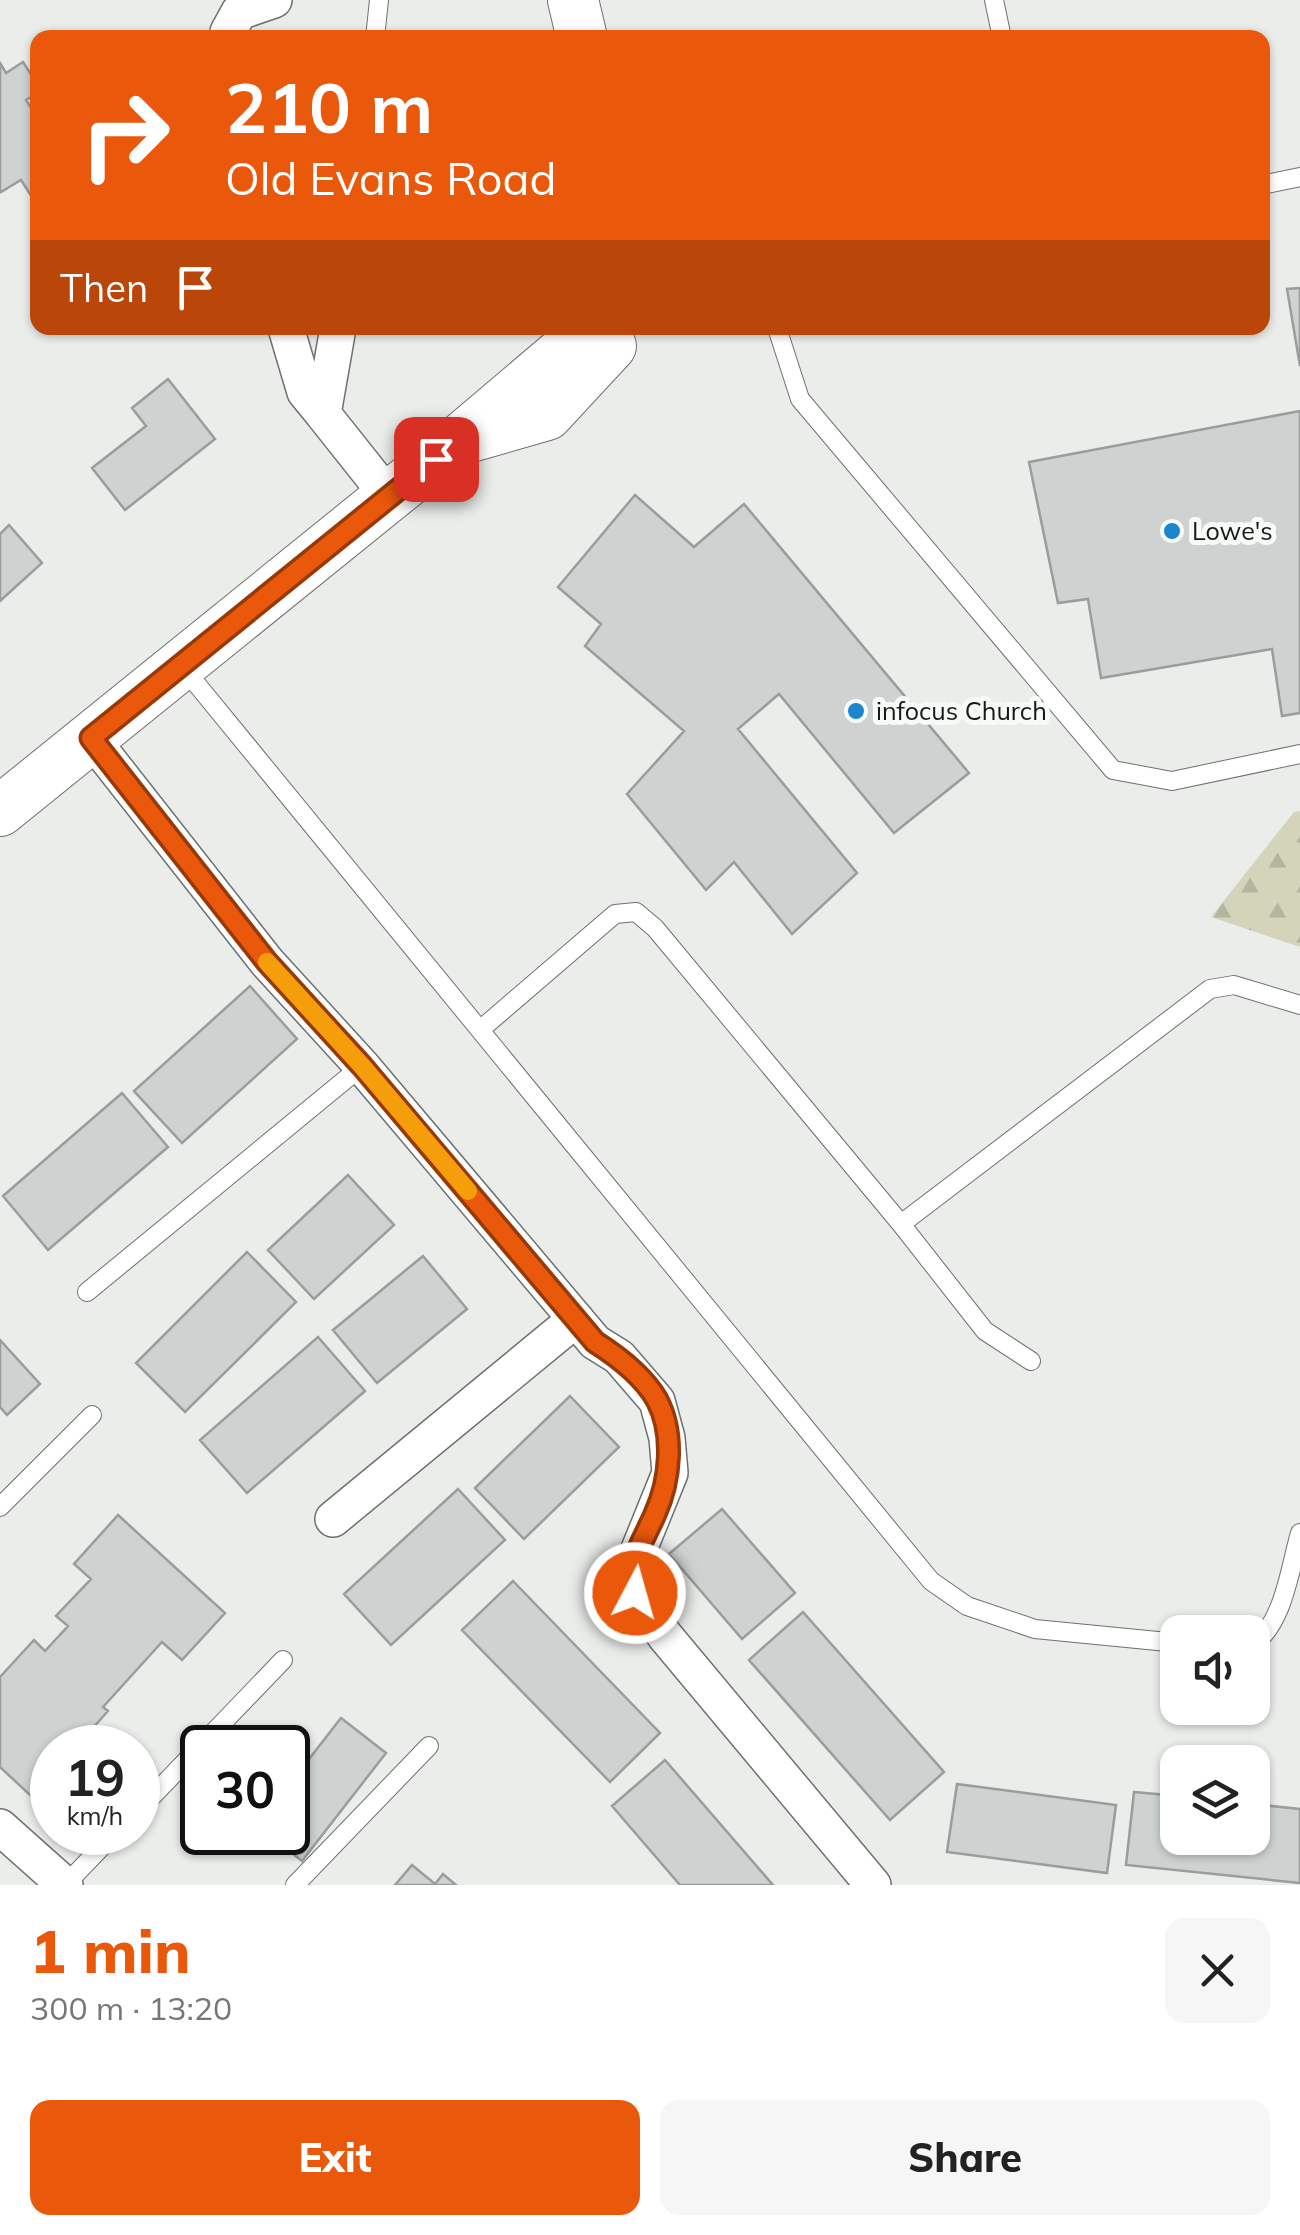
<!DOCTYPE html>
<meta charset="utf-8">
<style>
body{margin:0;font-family:Mulish,sans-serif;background:#f6f6f6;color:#222;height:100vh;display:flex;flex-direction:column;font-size:38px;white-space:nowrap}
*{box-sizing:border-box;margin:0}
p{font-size:32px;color:#767676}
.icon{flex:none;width:55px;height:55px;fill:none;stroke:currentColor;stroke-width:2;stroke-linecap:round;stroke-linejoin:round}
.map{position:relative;height:1885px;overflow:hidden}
.sheet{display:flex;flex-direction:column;background:#fff;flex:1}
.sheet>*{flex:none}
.guide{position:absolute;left:30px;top:30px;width:1240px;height:305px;border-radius:20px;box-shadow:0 2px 8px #0004;background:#ea580c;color:#fff;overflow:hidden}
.buttons{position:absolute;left:1160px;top:1615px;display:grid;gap:20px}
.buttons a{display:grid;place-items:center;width:110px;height:110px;border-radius:20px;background:#fff;box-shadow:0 2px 8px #0004;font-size:50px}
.speed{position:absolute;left:30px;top:1725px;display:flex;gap:20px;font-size:50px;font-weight:700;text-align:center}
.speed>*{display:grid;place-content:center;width:130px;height:130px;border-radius:50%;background:#fff;box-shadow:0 2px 8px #0004;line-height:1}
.speed small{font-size:25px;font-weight:400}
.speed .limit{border:5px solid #111;border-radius:15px;background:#fff;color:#111}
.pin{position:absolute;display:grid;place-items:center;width:85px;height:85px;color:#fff;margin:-42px;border-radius:20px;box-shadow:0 5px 15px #0006}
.me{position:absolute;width:110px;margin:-55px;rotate:6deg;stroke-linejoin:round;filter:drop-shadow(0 0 8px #0008)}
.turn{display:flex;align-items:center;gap:35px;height:210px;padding:0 30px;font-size:45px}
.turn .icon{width:130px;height:130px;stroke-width:2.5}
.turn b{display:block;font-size:70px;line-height:85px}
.then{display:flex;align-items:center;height:95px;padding:0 30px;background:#0003;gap:20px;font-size:38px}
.round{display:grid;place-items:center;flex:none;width:105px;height:105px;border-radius:20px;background:#f6f6f6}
.head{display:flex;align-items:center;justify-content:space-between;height:170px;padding:0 30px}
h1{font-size:60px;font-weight:800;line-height:75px;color:#ea580c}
.primary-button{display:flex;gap:20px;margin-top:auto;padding:20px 30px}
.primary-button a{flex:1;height:115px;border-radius:20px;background:#ea580c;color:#fff;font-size:40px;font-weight:800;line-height:115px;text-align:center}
.primary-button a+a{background:#f6f6f6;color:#222}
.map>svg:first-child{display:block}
.forest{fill:url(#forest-firs)}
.building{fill:#ced2d1;stroke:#999d9b;stroke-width:2.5}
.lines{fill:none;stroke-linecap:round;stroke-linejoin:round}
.lane-casing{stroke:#6e716e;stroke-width:20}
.street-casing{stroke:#6e716e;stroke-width:38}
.secondary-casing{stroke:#6e716e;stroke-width:52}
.lane{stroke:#fff;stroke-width:18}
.street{stroke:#fff;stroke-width:35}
.secondary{stroke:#fff;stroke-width:50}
.route-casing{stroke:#983908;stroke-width:25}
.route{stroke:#ea580c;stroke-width:18}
.slow{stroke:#f59e0b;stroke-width:18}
.poi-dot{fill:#1c85cf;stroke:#f7fbf8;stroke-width:4}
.labels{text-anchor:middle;stroke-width:10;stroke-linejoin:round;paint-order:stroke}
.poi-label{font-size:25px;fill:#171817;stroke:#f7fbf8;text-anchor:start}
</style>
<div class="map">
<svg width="1300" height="1885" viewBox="0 0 1300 1885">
<defs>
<pattern id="forest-firs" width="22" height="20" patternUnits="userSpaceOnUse" patternTransform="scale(2.5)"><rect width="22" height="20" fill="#d3d4b9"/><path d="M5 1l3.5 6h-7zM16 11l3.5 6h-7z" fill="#b4b59e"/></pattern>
</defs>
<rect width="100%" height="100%" fill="#eaedea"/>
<!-- forest -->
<path class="forest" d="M1300,811V947L1211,917L1294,812Z"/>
<!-- building -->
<path class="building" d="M23,62L38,85V93L26,100L38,119L37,205L21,180L1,192L0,190V63L6,73Z
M1300,288V366L1287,289Z
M168,379L215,439L125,510L92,468L146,426L132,408Z
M1300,411V713L1282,716L1272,649L1101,678L1088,599L1058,603L1029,462Z
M635,495L694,547L744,504L969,773L894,833L779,694L738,729L857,873L792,934L734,862L706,890L627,794L684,731L585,646L601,624L558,587Z
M9,525L42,563L0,601V534Z
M250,986L297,1039L182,1143L134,1091Z
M122,1093L168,1147L48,1250L3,1196Z
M348,1175L394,1225L314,1299L268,1250Z
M247,1252L296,1302L185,1412L136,1363Z
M423,1256L467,1309L377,1383L333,1330Z
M318,1337L365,1391L247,1493L200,1440Z
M0,1340L40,1384L7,1415L0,1407Z
M570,1396L619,1447L524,1539L475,1488Z
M458,1489L505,1540L391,1645L344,1594Z
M722,1509L795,1593L742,1639L669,1554Z
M118,1515L225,1613L182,1660L162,1642L103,1707L108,1711L75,1748H52V1803L46,1810L0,1767V1677L34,1640L45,1651L68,1626L56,1616L91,1579L74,1564Z
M513,1581L660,1733L610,1782L462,1630Z
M803,1612L944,1772L890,1820L749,1660Z
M341,1718L386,1753L302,1861L265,1832H288V1786Z
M665,1760L773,1885H680L612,1806Z
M957,1784L1116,1805L1107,1873L947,1852Z
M1134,1792L1178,1796V1838H1252V1804L1300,1809V1883L1126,1865Z
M412,1865L435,1884L443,1874L456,1885H395Z"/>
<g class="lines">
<defs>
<path id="lane" d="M994,0L1002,38
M375,38L379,0
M1262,185L1300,177
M777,328L800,399L1113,770L1172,781L1300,754
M181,665L931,1581L967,1606L1035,1629L1178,1643
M480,1030L615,914L636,912L655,928L901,1224L1210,989L1234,985L1300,1005
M901,1224L985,1331L1031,1361
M87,1292L362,1066
M0,1507L92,1415
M1252,1645C1284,1624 1290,1567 1300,1533
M138,1811L283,1660
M65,1885L116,1832
M295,1885L429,1746"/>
<path id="street" d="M230,38L228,32L239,12L274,0
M286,328L305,392L323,414
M338,328L323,414L389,497
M91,738L267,962L362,1066L595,1342L619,1357L657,1401L667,1438L670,1473L629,1574L635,1593L665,1636L873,1885
M333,1519L576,1319
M0,1827L65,1885"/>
<path id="secondary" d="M573,0L582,38
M474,436L547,415L611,346
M0,811L459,440L591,328"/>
</defs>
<!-- lane casing -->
<use href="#lane" class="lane-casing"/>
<!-- street casing -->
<use href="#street" class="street-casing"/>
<!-- secondary casing -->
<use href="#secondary" class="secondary-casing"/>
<!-- lane -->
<use href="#lane" class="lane"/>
<!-- street -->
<use href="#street" class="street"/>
<!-- secondary -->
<use href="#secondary" class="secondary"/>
</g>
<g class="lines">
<defs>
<path id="route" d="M436,459L91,738L267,962L362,1066L595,1342C617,1356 644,1377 657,1400C675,1434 670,1481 655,1514C643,1542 626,1563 635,1593"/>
</defs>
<!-- route casing -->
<use href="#route" class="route-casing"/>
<!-- route -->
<use href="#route" class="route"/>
<!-- slow -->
<path class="slow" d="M267,962L362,1066L468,1191"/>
</g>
<!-- markers -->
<g class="poi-dot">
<circle cx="1172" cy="531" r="10"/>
<circle cx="856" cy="711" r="10"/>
</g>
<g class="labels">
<!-- poi labels -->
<g class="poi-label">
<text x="1192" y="540">Lowe's</text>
<text x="876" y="720">infocus Church</text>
</g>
</g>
</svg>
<div class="buttons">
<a><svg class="icon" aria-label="sound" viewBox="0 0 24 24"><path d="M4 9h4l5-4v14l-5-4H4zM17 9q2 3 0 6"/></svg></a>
<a><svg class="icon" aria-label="layers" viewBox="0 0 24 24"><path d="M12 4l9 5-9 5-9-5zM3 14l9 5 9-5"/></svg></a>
</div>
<div class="speed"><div>19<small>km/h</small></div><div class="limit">30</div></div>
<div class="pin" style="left:436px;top:459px;background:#d93025"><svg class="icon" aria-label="arrive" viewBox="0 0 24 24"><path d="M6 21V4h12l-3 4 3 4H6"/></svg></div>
<svg class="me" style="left:635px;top:1593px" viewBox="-20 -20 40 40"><circle r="17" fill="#ea580c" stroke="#fff" stroke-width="3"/><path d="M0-11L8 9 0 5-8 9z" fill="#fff"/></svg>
<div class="guide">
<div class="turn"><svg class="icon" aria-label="right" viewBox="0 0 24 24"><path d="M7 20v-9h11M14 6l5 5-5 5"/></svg><div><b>210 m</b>Old Evans Road</div></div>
<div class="then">Then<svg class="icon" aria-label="arrive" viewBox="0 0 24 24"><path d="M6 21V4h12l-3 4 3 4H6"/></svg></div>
</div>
</div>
<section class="sheet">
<div class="head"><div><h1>1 min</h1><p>300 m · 13:20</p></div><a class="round"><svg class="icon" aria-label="close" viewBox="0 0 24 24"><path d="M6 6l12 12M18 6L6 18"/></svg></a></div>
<div class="primary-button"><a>Exit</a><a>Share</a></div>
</section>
